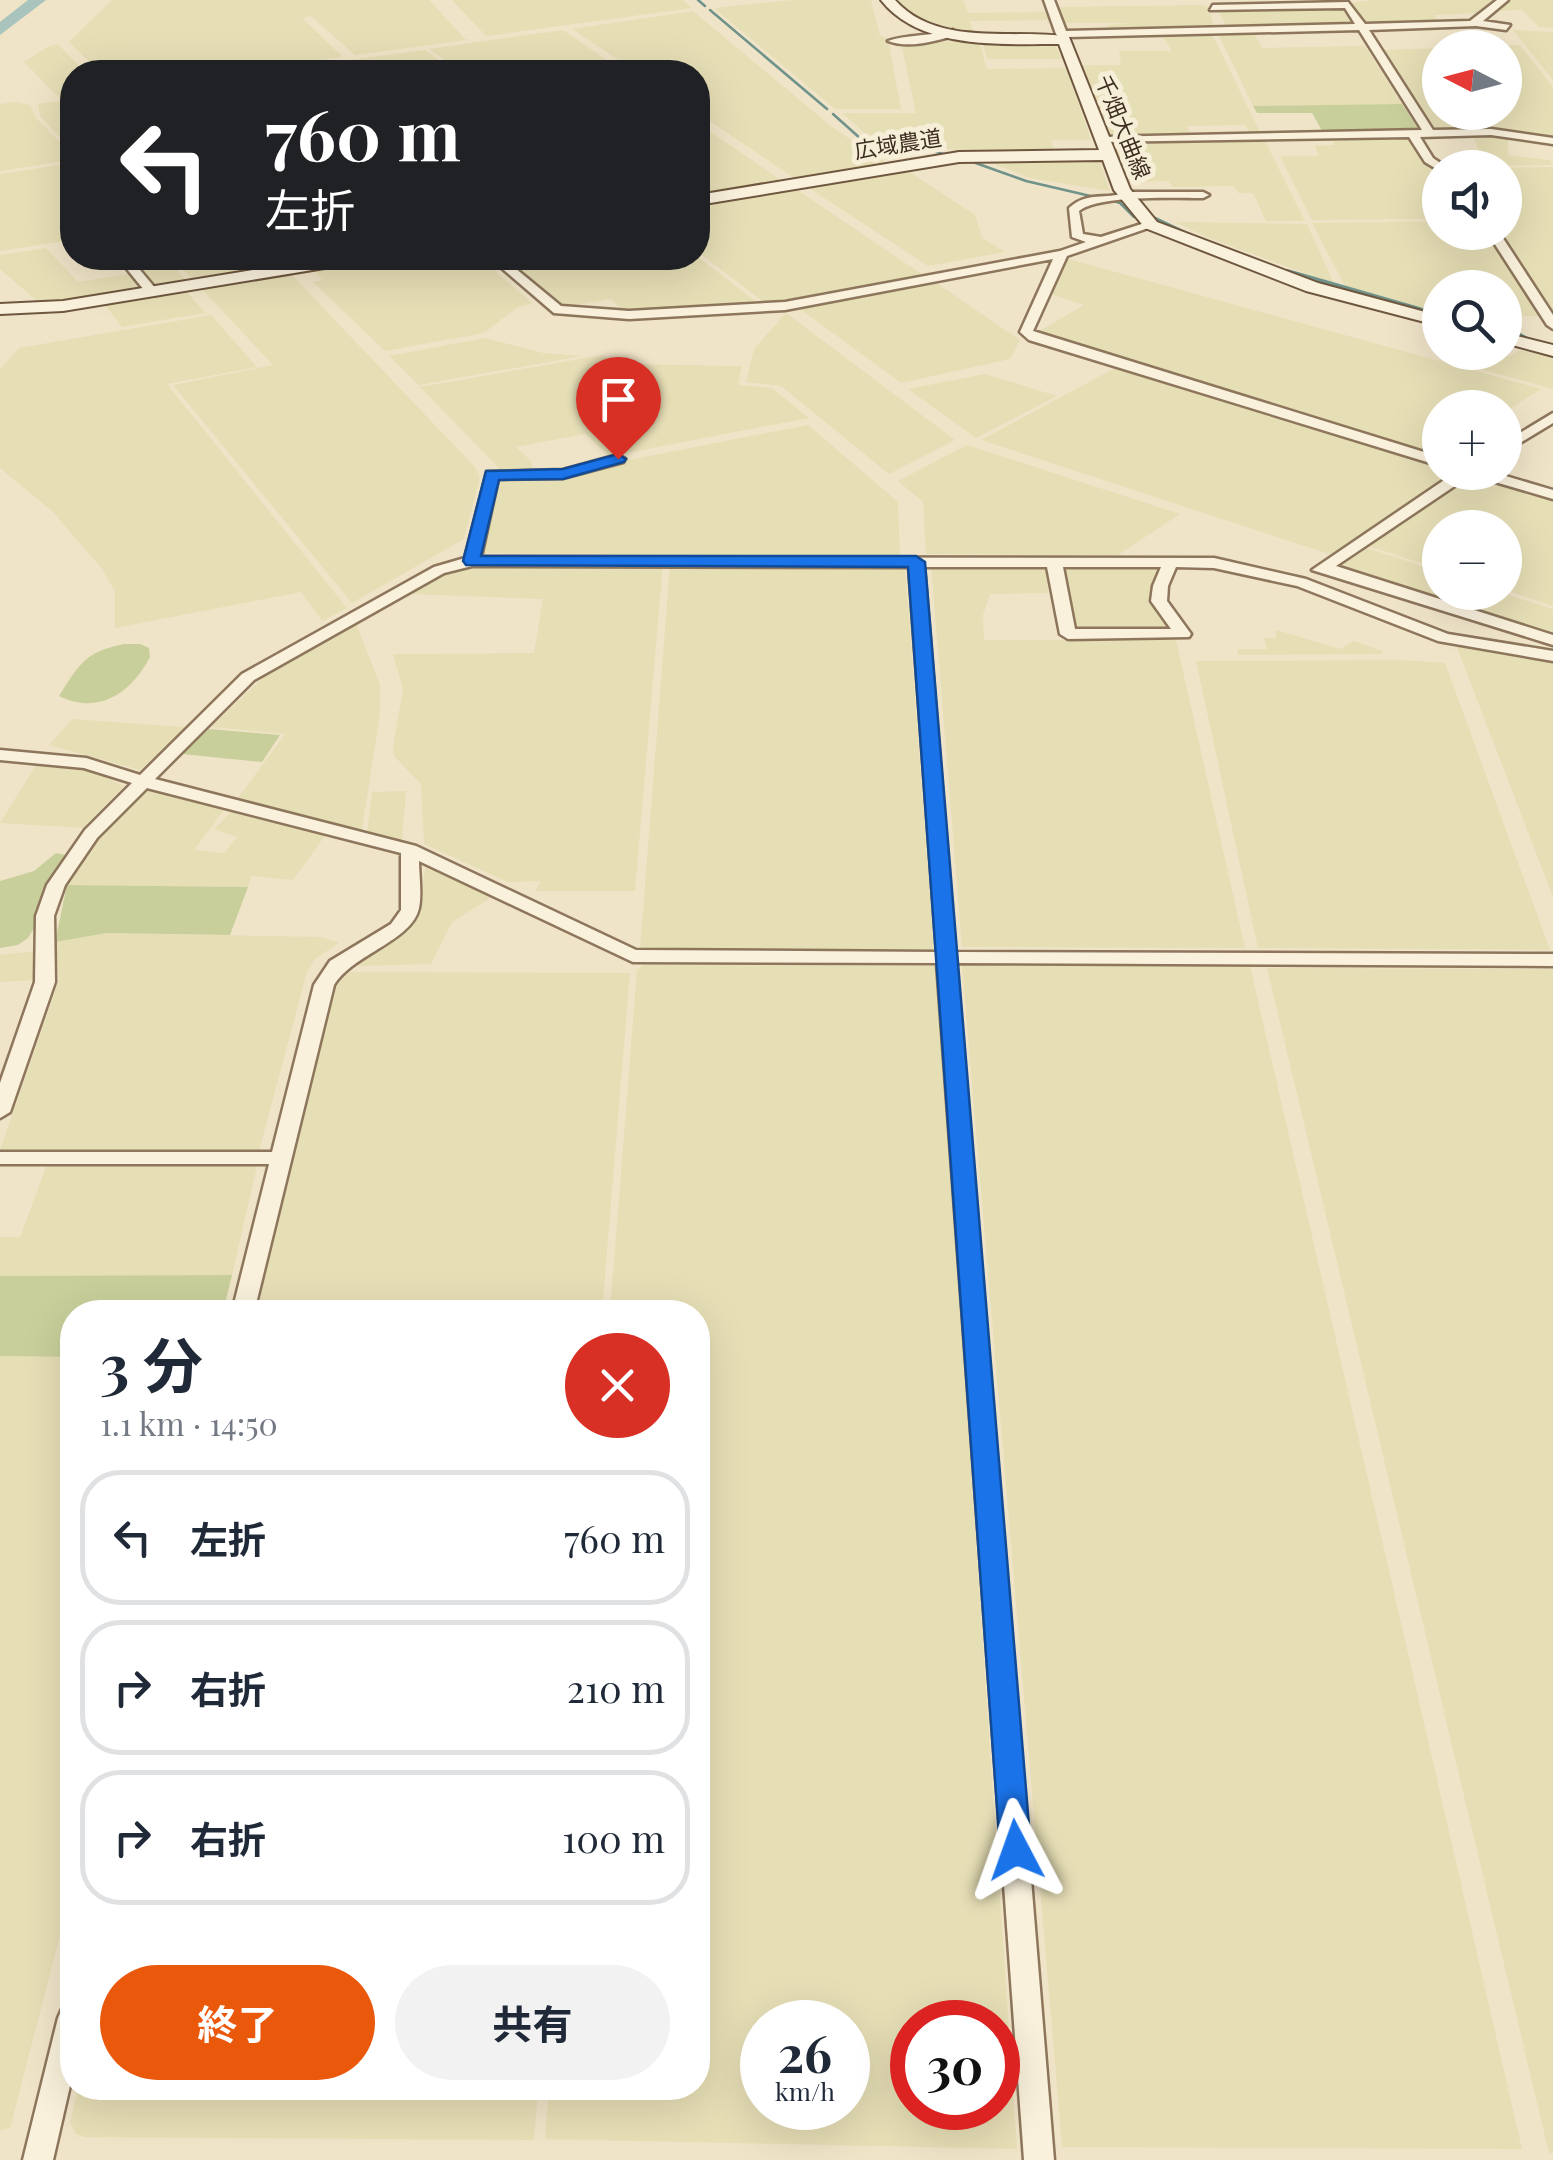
<!DOCTYPE html>
<html lang="ja">
<meta charset="utf-8">
<style>
body{margin:0;font-family:"Playfair Display","Noto Sans JP",serif;background:#f2f2f3;color:#1f2937;height:100vh;display:flex;flex-direction:column;font-size:38px;white-space:nowrap}
*{box-sizing:border-box;margin:0}
p{font-size:32px;color:#747a83}
.icon{flex:none;width:55px;height:55px;fill:none;stroke:currentColor;stroke-width:2;stroke-linecap:round;stroke-linejoin:round}
.map{position:relative;flex:1;overflow:hidden}
.sheet{position:absolute;left:60px;top:1300px;width:650px;height:800px;display:flex;flex-direction:column;background:#fff;border-radius:40px;box-shadow:0 10px 40px #0002}
.sheet>*{flex:none}
.guide{position:absolute;left:60px;top:60px;width:650px;height:210px;border-radius:40px;box-shadow:0 10px 40px #0002;background:#202124;color:#fff;overflow:hidden}
.needle{width:65px;rotate:276deg}
.tools{position:absolute;left:1422px;top:30px;display:grid;gap:20px}
.tools a{display:grid;place-items:center;width:100px;height:100px;border-radius:50%;background:#fff;box-shadow:0 10px 40px #0002;font-size:50px}
.speed{position:absolute;left:740px;top:2000px;display:flex;gap:20px;font-size:50px;font-weight:700;text-align:center}
.speed>*{display:grid;place-content:center;width:130px;height:130px;border-radius:50%;background:#fff;box-shadow:0 10px 40px #0002;line-height:1}
.speed small{font-size:25px;font-weight:400}
.speed .limit{border:15px solid #d22;background:#fff;color:#111}
.pin{position:absolute;display:grid;place-items:center;width:85px;height:85px;color:#fff;margin:-102px -42px;border-radius:50% 50% 50% 0;rotate:-45deg;box-shadow:0 0 10px #0007}
.pin .icon{rotate:45deg}
.me{position:absolute;width:110px;margin:-55px;rotate:356deg;stroke-linejoin:round;filter:drop-shadow(0 0 8px #0008)}
.turn{display:flex;align-items:center;gap:35px;height:210px;padding:0 40px;font-size:45px}
.turn .icon{width:130px;height:130px;stroke-width:2.5}
.turn b{display:block;font-size:70px;line-height:85px}
.round{display:grid;place-items:center;flex:none;width:105px;height:105px;border-radius:52px;background:#f2f2f3}
.head{display:flex;align-items:center;justify-content:space-between;height:170px;padding:0 40px}
h1{font-size:60px;font-weight:700;line-height:75px}
.button{display:flex;gap:20px;margin-top:auto;padding:20px 40px}
.button a{flex:1;height:115px;border-radius:60px;background:#ea580c;color:#fff;font-size:40px;font-weight:700;line-height:115px;text-align:center}
.button a+a{background:#f2f2f3;color:#1f2937}
ul{padding:0;list-style:none}
li{display:flex;align-items:center;gap:30px;height:135px;margin:0 20px 15px;padding:0 20px;border:5px solid #e0e1e3;border-radius:40px}
li div{flex:1}
li b{display:block;font-size:38px}
li em{font-style:normal}
.map>svg:first-child{display:block}
.farmland{fill:#e6deb5;fill-rule:evenodd}
.green{fill:#c9cf9b}
.lines{fill:none;stroke-linecap:round;stroke-linejoin:round}
.stream-far1{stroke:#6f938a;stroke-width:2.5}
.stream{stroke:#6f938a;stroke-width:4}
.river{fill:#a9c4bc;fill-rule:evenodd}
.street-casing{stroke:#8d765c;stroke-width:5}
.secondary-casing{stroke:#6f573f;stroke-width:4}
.street{fill:#faf1dc;fill-rule:evenodd}
.secondary{fill:#faf1dc;fill-rule:evenodd}
.route{fill:#1a73e8;stroke:#114b97;stroke-width:2.5}
.labels{text-anchor:middle;stroke-width:10;stroke-linejoin:round;paint-order:stroke}
.far-street-label{font-size:22px;fill:#3d2e20;stroke:#f7eed8}
</style>
<div class="map">
<svg width="1553" height="2160" viewBox="0 0 1553 2160">
<rect width="100%" height="100%" fill="#f0e4c8"/>
<!-- farmland -->
<path class="farmland" d="M112,0H429L466,40L355,55L311,16L302,18L343,57L232,72H100L69,42Z
M452,0H683L692,8L486,36Z
M792,0H871L880,36L888,39L901,109H835L714,8Z
M899,0H963L968,13L1046,12L1049,20L970,21L973,32H967L921,19L903,9Z
M1371,0H1495L1479,13L1434,15L1439,23L1366,25L1351,3Z
M1510,0H1553V28L1539,27L1522,10L1499,11Z
M1202,5L1207,6L1215,29L1112,32L1108,25L1131,23H1063L1058,7Z
M1343,8L1354,25L1228,29L1218,10Z
M693,11L832,127L886,163L794,178L698,113V72H637L572,29Z
M563,30L624,72H461L429,49Z
M1513,30L1553,32V80Z
M1254,33L1262,48L1365,46L1402,104L1253,106L1218,34Z
M1212,34L1262,136H1251L1245,125L1187,126L1191,137L1110,136L1102,127L1082,65H1121L1119,51H1172L1162,35Z
M979,41L987,69L1066,68L1091,140H1051L1055,152L966,153L902,138L869,137L842,113H916L901,42Z
M982,41L1054,43L1062,59H987Z
M58,44L85,72H72V96L59,98L24,62L49,46Z
M1520,45L1553,87V139L1433,130L1381,50L1440,48V112H1505V48L1455,47Z
M425,50L455,72H285L281,69Z
M72,99V151L40,116L38,104Z
M15,102L30,105L35,117L72,154V160L0,171V104Z
M698,123L782,181L698,195Z
M1471,134L1508,136V155L1550,160L1553,165L1475,166L1469,157L1482,156Z
M1408,135L1429,168L1440,170V219L1312,220L1280,156H1319L1315,146L1334,145V141Z
M1265,141L1305,221H1266L1253,193H1238L1234,186L1172,187L1169,181L1127,182L1112,144Z
M1095,159L1100,162L1110,191L1030,178L986,161Z
M72,163V240L0,251V174Z
M1553,167V311L1502,233L1505,232V168Z
M905,169L975,215L982,238L1005,252L928,266L806,186Z
M793,187L926,277L765,303L698,252V205Z
M1440,221V232L1488,233L1541,316H1505V288H1440V313L1346,288L1312,223Z
M1175,222L1307,224L1334,284L1206,237Z
M46,248L78,282L128,274L141,289L38,302L0,269V255Z
M698,257L759,304L625,312L611,299L560,308L501,258Z
M129,258H166L187,281L154,285Z
M172,258H271L279,266L192,279Z
M381,258H480L532,303L518,307L484,333L385,351L313,282L322,280L313,269Z
M1065,258L1541,389L1505,412V408H1440V458L1039,336L1041,330L1084,305L1051,294Z
M289,272L474,466L480,477L464,539L352,603L173,385L273,365L201,288Z
M932,280L1020,340L1010,359L901,383L796,306Z
M186,291L205,313L122,327L105,305Z
M786,313L955,440L889,474L781,386L746,382L754,349Z
M211,315L257,367L167,384L347,608L322,621L301,592L115,628V592L103,570L53,512L0,468V369L19,348Z
M485,338L543,353L582,356L419,385L389,356Z
M1520,350L1553,358V389L1458,363L1474,353L1510,356Z
M603,355L618,364L742,366L738,385L772,388L809,418L610,456L585,434L516,447L530,460L534,471L499,472L498,467L420,387Z
M1117,367L1440,465V472L1454,473L1332,555L981,440Z
M985,374L1057,396L976,438L908,389Z
M808,425L898,502L900,556L482,553L497,479H572L613,463Z
M967,445L1180,514L1118,555L926,554L923,502L898,481Z
M1474,475L1553,499V606L1505,590V528H1440V569L1368,546Z
M1367,548L1440,572V592L1502,593L1553,609V635L1342,565Z
M663,564L635,891H536L540,881L508,882L424,844L421,784L394,756L393,746L403,689L393,654L534,653L543,599L408,594L442,574L468,565Z
M670,565H905L934,950L640,949Z
M931,566H1046L1048,593L990,594L983,615L984,640H1176L1245,948L962,947Z
M1161,567L1148,602L1173,631H1074L1065,568Z
M356,623L380,685V714L362,830L238,798L285,734L211,727L271,670Z
M1276,630L1340,649L1354,641L1382,651V654L1239,655L1237,649H1267L1264,638H1276Z
M1456,645L1553,659V897Z
M1400,660L1445,663L1550,950L1258,948L1196,661Z
M72,719L184,727V731L140,770L49,745Z
M36,765L95,772L124,786L84,828L0,823Z
M150,789L227,806L194,850L224,853L237,837L214,829L233,810L327,833L293,880L252,876L248,887L67,885L90,848Z
M406,791L402,841L367,832L372,792Z
M426,865L492,897L452,922L431,964L360,966L354,960L390,943L418,912Z
M107,933L321,937L339,943L315,959L307,972L259,1151L0,1150L59,980L55,942Z
M37,951L38,980L0,982V955Z
M644,965L937,966L1017,2149L545,2139L549,2088H698V1312H610L637,970ZM762,2022H848V2108H762ZM912,2022H998V2108H912Z
M962,966H1250L1522,2149L1062,2147Z
M1267,968L1553,969V2153H1549Z
M340,972L630,973L602,1312H257L333,980Z
M48,1162H258L232,1275L0,1276V1237H20Z
M0,1356L72,1357V1889L10,2128L0,2130Z
M78,2088H538L534,2140L84,2137L76,2134L70,2122Z"/>
<!-- green -->
<path class="green" d="M1402,104L1419,130L1325,136L1312,113H1257L1253,106Z
M124,644H140L149,648L150,657C132,692 99,716 59,696C80,663 85,652 124,644Z
M209,729L280,735L262,762L182,754Z
M56,853L65,855L36,909L34,928L28,938L18,945L0,948V881L34,871Z
M67,885L248,887L230,935L107,933L55,942Z
M232,1275L223,1312H72V1357L0,1356V1276Z"/>
<g class="lines">
<!-- stream-far1 -->
<path class="stream-far1" d="M698,0L705,6
M710,10L827,109
M833,114L861,139L897,141L947,155
M970,161L1026,181L1099,198
M1110,200L1120,203L1134,217
M1155,218L1193,236"/>
<!-- stream -->
<path class="stream" d="M1287,271L1440,315
M1505,327L1529,340"/>
<!-- river -->
<path class="river" d="M28,0H46L0,35V22Z"/>
<defs>
<path id="street" d="M1044,0H1054L1066,31L1355,24L1345,8L1210,10L1213,5L1348,2L1365,24L1470,21L1497,0H1508L1483,21L1510,25L1506,30L1476,26L1369,30L1433,130L1491,129L1553,138V144L1491,135L1420,137L1433,158L1448,168H1440V171L1425,162L1409,137L1098,142V138L1102,137L1422,130L1359,30L1068,37L1069,40L1064,43L1056,34Z
M953,30L957,35C935,41 909,49 888,41C904,35 932,36 953,30Z
M1126,192H1203L1209,195L1203,198C1175,198 1098,195 1079,211L1083,234L1101,237L1151,221L1157,225L1067,256L1033,331L1440,457V466L1029,340L1020,332L1053,259L785,310L629,319L554,313L490,258H503L561,306L629,311L785,302L1060,251L1086,242L1072,237L1069,208C1089,190 1105,201 1126,192Z
M1487,232H1499L1553,315V329L1547,325Z
M118,258H130L156,289V295H148Z
M1553,413V423L1505,452V442Z
M618,455L625,459L623,462L563,478L498,479L481,557L1214,558L1306,579L1448,634L1553,651V661L1438,641L1297,586L1214,568L1176,567L1168,586L1167,601L1191,634L1189,637L1068,639L1060,634L1047,567H924L955,952L1553,954V966L956,963L1054,2160H1024L937,963L633,962L419,861C419,875 422,894 419,908C412,941 353,954 334,985L254,1312H232L269,1164H0V1152H272L314,985L330,961L391,924L401,910V853L147,788L97,838L65,885L54,916L55,982L10,1112L0,1118V1083L35,982L36,916L47,885L85,830L132,783L84,768L0,760V750L86,758L140,775L242,674L434,567L465,558L487,472L563,470ZM472,566L909,567L937,952L636,950L416,846L155,779L254,680L444,573ZM1063,567H1161L1153,586L1151,601L1171,629H1075Z
M1456,472H1492L1553,490V499L1471,475L1336,566L1553,635V645L1312,570Z
M72,2006V2077L53,2160H23L58,2018L62,2009Z"/>
<path id="secondary" d="M881,0H895C938,48 1013,28 1069,37L1130,189L1157,222L1318,283L1440,316V326L1306,291L1145,228L1114,190L1103,160L959,162L698,205V195L959,152L1099,150L1059,44C1001,44 920,50 881,0Z
M327,258H363L355,263L63,311L0,314V304L63,301Z
M1505,333L1553,345V356L1505,343Z"/>
</defs>
<!-- street casing -->
<use href="#street" class="street-casing"/>
<!-- secondary casing -->
<use href="#secondary" class="secondary-casing"/>
<!-- street -->
<use href="#street" class="street"/>
<!-- secondary -->
<use href="#secondary" class="secondary"/>
</g>
<!-- route -->
<path class="route" d="M618,454L626,459L624,462L563,479L499,480L481,556H916L925,562L1031,1850L1027,1859L1016,1862L1005,1859L1000,1850L908,567L466,565L463,561L486,471L563,469Z"/>
<g class="labels">
<!-- far-street labels -->
<g class="far-street-label">
<text transform="translate(1123 127) rotate(68)" y="8">千畑大曲線</text>
<text transform="translate(898 144) rotate(-9)" y="8">広域農道</text>
</g>
</g>
</svg>
<div class="tools">
<a><svg class="needle" viewBox="-14 -14 28 28"><path d="M0-13l5 13h-10z" fill="#e53935"/><path d="M0 13l5-13h-10z" fill="#747a83"/></svg></a>
<a><svg class="icon" aria-label="sound" viewBox="0 0 24 24"><path d="M4 9h4l5-4v14l-5-4H4zM17 9q2 3 0 6"/></svg></a>
<a><svg class="icon" aria-label="search" viewBox="0 0 24 24"><circle cx="10" cy="10" r="6"/><path d="M15 15l6 6"/></svg></a>
<a>+</a>
<a>−</a>
</div>
<div class="speed"><div>26<small>km/h</small></div><div class="limit">30</div></div>
<div class="pin" style="left:618px;top:459px;background:#d93025"><svg class="icon" aria-label="arrive" viewBox="0 0 24 24"><path d="M6 21V4h12l-3 4 3 4H6"/></svg></div>
<svg class="me" style="left:1016px;top:1850px" viewBox="-20 -20 40 40"><path d="M0-17L14 15 0 8-14 15z" fill="#1a73e8" stroke="#fff" stroke-width="4"/></svg>
<div class="guide">
<div class="turn"><svg class="icon" aria-label="left" viewBox="0 0 24 24"><path d="M17 20v-9H6M10 6l-5 5 5 5"/></svg><div><b>760 m</b>左折</div></div>
</div>
<section class="sheet">
<div class="head"><div><h1>3 分</h1><p>1.1 km · 14:50</p></div><a class="round" style="background:#d93025;color:#fff"><svg class="icon" aria-label="close" viewBox="0 0 24 24"><path d="M6 6l12 12M18 6L6 18"/></svg></a></div>
<ul>
<li><svg class="icon" aria-label="left" viewBox="0 0 24 24"><path d="M17 20v-9H6M10 6l-5 5 5 5"/></svg><div><b>左折</b></div><em>760 m</em></li>
<li><svg class="icon" aria-label="right" viewBox="0 0 24 24"><path d="M7 20v-9h11M14 6l5 5-5 5"/></svg><div><b>右折</b></div><em>210 m</em></li>
<li><svg class="icon" aria-label="right" viewBox="0 0 24 24"><path d="M7 20v-9h11M14 6l5 5-5 5"/></svg><div><b>右折</b></div><em>100 m</em></li>
</ul>
<div class="button"><a>終了</a><a>共有</a></div>
</section>
</div>
